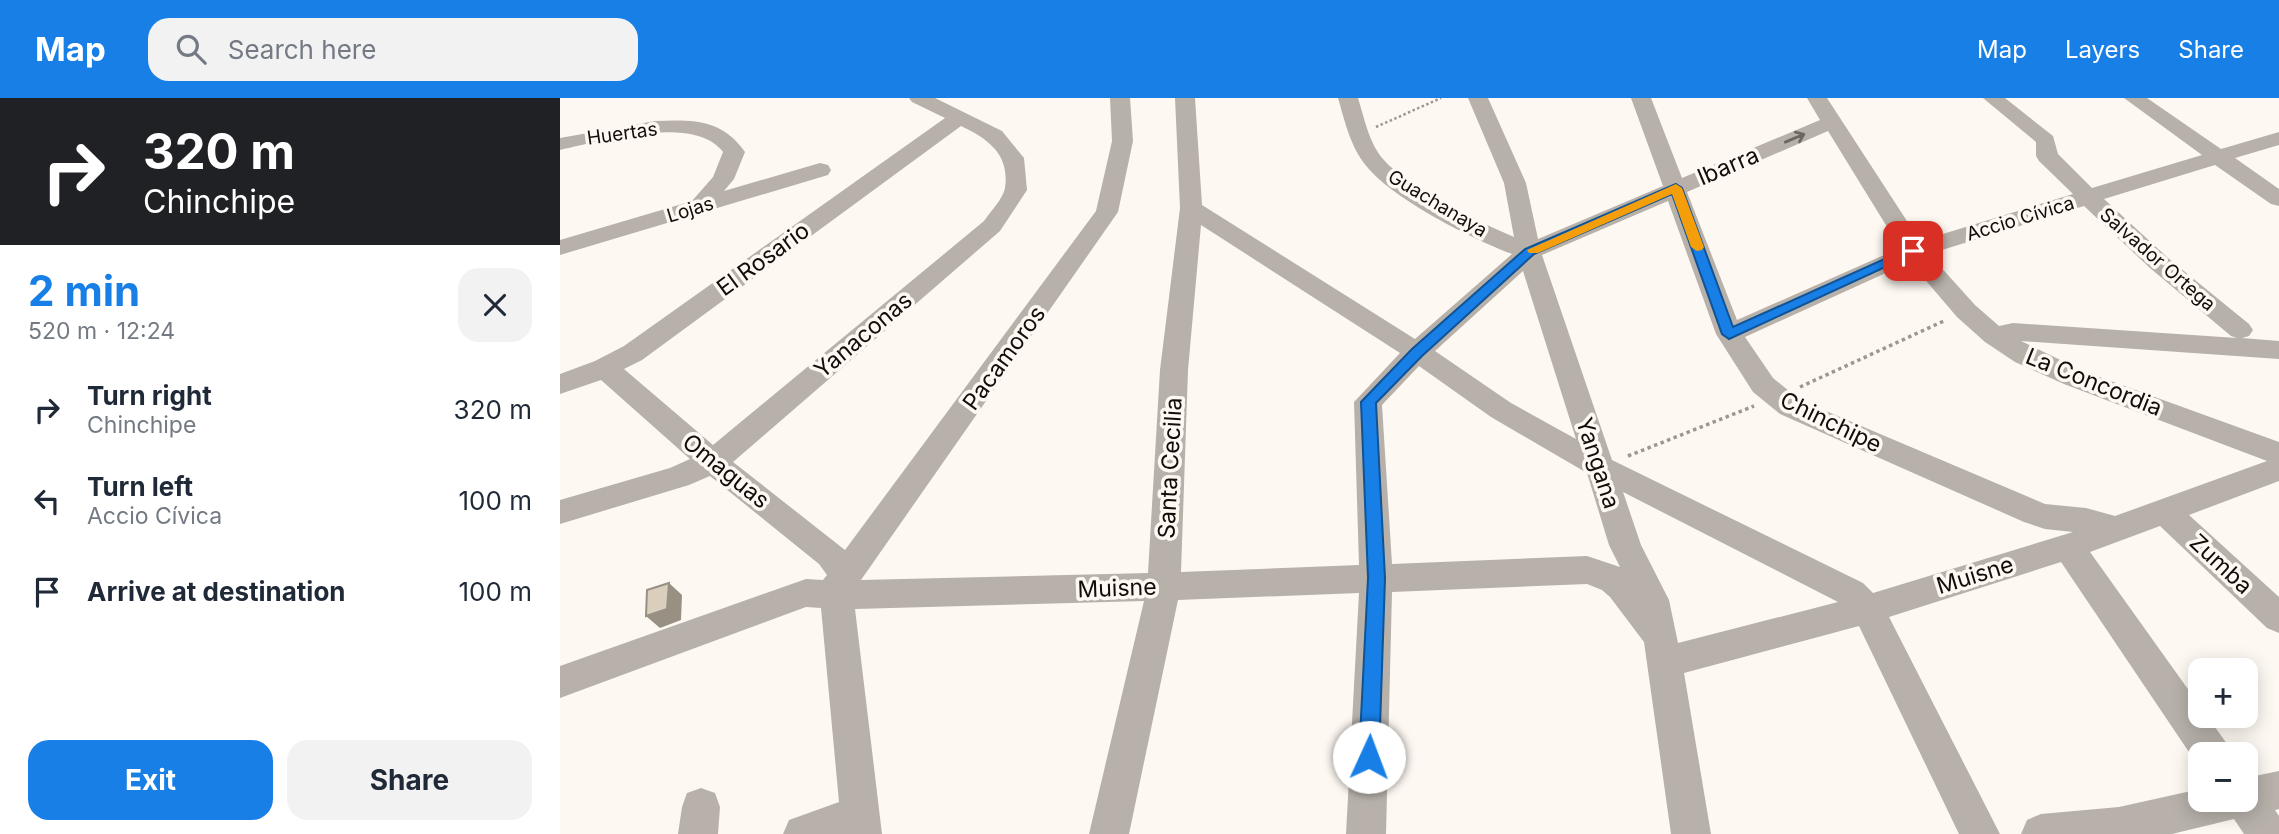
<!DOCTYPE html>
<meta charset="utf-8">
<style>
body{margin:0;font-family:Inter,sans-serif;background:#f2f2f3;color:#1f2937;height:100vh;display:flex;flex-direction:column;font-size:26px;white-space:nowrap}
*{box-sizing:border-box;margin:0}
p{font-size:23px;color:#747a83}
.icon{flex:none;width:38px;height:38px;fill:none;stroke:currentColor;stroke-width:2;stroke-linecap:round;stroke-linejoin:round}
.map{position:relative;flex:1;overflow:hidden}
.sheet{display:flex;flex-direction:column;background:#fff;width:560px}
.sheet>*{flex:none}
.guide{background:#202124;color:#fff;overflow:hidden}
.controls{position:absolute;left:1628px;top:560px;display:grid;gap:14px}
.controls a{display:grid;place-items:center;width:70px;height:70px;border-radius:14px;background:#fff;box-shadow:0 4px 18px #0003;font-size:35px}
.pin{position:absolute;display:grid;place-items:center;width:60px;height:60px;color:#fff;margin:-30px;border-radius:14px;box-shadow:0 4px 10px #0006}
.me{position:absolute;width:77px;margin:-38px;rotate:2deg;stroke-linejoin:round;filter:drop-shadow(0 0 5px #0008)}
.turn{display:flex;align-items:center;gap:24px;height:147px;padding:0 28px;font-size:32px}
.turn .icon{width:91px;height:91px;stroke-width:2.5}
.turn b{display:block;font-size:49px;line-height:60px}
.round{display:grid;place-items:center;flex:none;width:74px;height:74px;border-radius:21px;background:#f2f2f3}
.head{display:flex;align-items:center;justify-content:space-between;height:119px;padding:0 28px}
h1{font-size:42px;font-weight:700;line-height:52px;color:#187fe7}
.button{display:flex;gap:14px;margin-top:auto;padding:14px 28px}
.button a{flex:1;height:80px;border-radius:21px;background:#187fe7;color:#fff;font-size:28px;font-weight:700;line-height:80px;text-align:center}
.button a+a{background:#f2f2f3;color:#1f2937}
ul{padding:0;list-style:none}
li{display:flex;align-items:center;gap:21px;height:91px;padding:0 28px}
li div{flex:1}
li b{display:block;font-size:26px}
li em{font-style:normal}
header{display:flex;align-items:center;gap:42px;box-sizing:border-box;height:98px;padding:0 35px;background:#187fe7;color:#fff}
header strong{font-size:33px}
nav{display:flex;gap:38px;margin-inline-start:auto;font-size:24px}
.search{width:490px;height:63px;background:#f2f2f3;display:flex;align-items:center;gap:18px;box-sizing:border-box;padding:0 24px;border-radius:21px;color:#747a83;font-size:26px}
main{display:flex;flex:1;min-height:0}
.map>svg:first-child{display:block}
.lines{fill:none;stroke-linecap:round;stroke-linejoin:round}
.path-far1{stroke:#9d9791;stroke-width:2.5;stroke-dasharray:2.5 2.5;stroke-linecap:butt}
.path{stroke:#9d9791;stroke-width:3.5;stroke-dasharray:3.5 3.5;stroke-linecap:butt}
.minor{fill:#b7b1aa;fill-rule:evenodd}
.shaded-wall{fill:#999084}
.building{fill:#dacebd;stroke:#999084;stroke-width:2}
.oneway{stroke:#6d6761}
.route{fill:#187fe7;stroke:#105396;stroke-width:2}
.slow{fill:#f59e0b}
.labels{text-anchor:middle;stroke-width:7;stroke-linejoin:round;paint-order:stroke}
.far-street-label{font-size:19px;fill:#120d08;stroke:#fef8f2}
.street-label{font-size:23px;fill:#120d08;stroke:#fef8f2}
</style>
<header>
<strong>Map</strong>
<div class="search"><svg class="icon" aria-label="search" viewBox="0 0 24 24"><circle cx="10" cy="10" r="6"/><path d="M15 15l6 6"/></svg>Search here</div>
<nav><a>Map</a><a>Layers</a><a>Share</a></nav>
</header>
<main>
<section class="sheet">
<div class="guide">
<div class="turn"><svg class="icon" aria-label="right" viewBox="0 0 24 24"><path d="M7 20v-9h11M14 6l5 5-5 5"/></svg><div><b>320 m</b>Chinchipe</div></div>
</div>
<div class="head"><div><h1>2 min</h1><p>520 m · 12:24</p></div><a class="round"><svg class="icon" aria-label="close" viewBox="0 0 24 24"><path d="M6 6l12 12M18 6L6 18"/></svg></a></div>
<ul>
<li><svg class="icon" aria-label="right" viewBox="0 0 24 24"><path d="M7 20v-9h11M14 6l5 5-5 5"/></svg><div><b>Turn right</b><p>Chinchipe</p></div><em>320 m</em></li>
<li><svg class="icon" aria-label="left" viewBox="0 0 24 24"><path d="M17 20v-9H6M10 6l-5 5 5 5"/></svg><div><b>Turn left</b><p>Accio Cívica</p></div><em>100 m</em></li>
<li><svg class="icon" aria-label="arrive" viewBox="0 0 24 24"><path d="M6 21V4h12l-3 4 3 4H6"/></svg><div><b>Arrive at destination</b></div><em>100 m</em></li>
</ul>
<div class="button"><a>Exit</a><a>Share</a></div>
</section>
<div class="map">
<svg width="1719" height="736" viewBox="0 0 1719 736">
<rect width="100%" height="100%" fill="#fef8f2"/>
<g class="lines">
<!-- path-far1 -->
<path class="path-far1" d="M816,29L881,0"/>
<!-- path -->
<path class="path" d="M1240,289L1386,222
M1068,358L1194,308"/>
<!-- minor -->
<path class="minor" d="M349,0H375L442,33L464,60L467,92L440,133L173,364L285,452L536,113L552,43L550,0H570L573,43L558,114L301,482L588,475L600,272L620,110L615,0H635L642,107L855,241L952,156C912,141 835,102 808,70C791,51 785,24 778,0H798C804,19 809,45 823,61C849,91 917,123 954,139L944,85L908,0H928L966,85L978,141L1103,88L1071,0H1091L1122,80L1260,22L1247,0H1267L1360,143L1513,96L1479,63L1476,58V44L1423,0H1445L1493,38L1498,56L1532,90L1642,57L1564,0H1587L1661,51L1719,34V47L1675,60L1719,91V108L1711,106L1655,67L1544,101L1608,160L1689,226L1693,232L1689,238L1682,240L1719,243V261L1461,243L1523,273L1719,344V383L1629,417L1719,499V535L1707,530L1600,428L1530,454L1640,608V618H1647L1665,643L1671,656H1640L1639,669L1501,464L1329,519L1440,736H1399L1299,528L1124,575L1151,736H1111L1084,544L1050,499L1042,492L1027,486L832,494L826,736H786L799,495L618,502L569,736H529L584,503L295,511L322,736H223L229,722L279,704L261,510L246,509L0,600V568L246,481L263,482L267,477L259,466L150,378L129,387L0,426V402L110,370L130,361L41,282L0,296V276L35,263L64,248L385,20L352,4ZM401,28C428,41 450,56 445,90C443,101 430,114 424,123L153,347L64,271L82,262ZM1268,33L1340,150L1177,222L1127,94ZM1108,103L1156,236L1193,294L1220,316L1464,424L1485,431L1513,434L1313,495L1303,485L1052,362L982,157ZM1524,108L1590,170L1671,238L1677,240L1453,225L1439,228L1415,207L1369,156ZM641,127L840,255L794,304L799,467L621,474L628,272ZM1350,164L1397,219L1425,244L1455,264L1504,286L1707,363L1555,418L1526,410L1485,406L1240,302L1213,280L1185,239ZM963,173L1016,341L951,305L875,253ZM859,268L931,319L1027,375L1049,447L1060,469L1027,458L832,466L822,307ZM1063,394L1278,504L1118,545L1109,502L1081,447Z
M95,23C132,22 161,20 185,54L174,81L164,93L260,65L268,67L271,72L268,77L0,157V142L132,103L153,79L163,54C135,16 40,43 0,52V40Z
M1719,673V711L1715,712L1719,718V736H1684L1674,721L1612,736H1461L1467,722L1481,716L1559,709L1640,691V702H1685V680Z
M141,690L155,695L160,709L158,736H118L122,709L127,695Z"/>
</g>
<!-- shaded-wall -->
<path class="shaded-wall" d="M109,485L122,497L121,522L100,530L86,518Z"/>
<!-- building -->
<path class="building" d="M109,485L107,511L86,518L87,492Z"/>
<!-- one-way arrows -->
<defs><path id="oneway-shaft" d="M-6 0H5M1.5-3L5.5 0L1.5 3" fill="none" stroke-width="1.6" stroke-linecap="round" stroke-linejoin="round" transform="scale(1.75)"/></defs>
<use class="oneway" href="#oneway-shaft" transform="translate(1235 40) rotate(-23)"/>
<!-- route -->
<path class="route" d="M1116,86L1122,90L1173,229L1349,150H1358L1360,153L1169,241L1162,236L1112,96L974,156L862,258L816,305L825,480L819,659L816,666L809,669L802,666L799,659L808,480L801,304L852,251L965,151Z"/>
<!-- slow -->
<path class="slow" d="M1116,86L1122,90L1144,149L1142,152L1137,153L1131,149L1112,96L978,155H969L967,152Z"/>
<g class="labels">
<!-- far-street labels -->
<g class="far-street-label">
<text transform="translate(62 35) rotate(-8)" y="7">Huertas</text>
<text transform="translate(878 105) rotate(31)" y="7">Guachanaya</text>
<text transform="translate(130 111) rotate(-17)" y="7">Lojas</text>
<text transform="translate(1460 120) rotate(-17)" y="7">Accio Cívica</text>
<text transform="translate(1598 161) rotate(41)" y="7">Salvador Ortega</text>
</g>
<!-- street labels -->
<g class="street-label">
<text transform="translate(1168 68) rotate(-23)" y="8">Ibarra</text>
<text transform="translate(203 161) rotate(-36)" y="8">El Rosario</text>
<text transform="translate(303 237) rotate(-40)" y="8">Yanaconas</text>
<text transform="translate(444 260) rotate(-54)" y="8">Pacamoros</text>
<text transform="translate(1534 284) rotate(22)" y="8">La Concordia</text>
<text transform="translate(1271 324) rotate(26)" y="8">Chinchipe</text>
<text transform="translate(1038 365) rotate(72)" y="8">Yangana</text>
<text transform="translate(610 370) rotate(-87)" y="8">Santa Cecilia</text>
<text transform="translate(166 373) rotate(39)" y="8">Omaguas</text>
<text transform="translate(1661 466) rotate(43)" y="8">Zumba</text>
<text transform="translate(1415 477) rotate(-17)" y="8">Muisne</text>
<text transform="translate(557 490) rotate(-2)" y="8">Muisne</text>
</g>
</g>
</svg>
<div class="controls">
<a>+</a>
<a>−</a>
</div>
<div class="pin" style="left:1353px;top:153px;background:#d93025"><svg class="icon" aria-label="arrive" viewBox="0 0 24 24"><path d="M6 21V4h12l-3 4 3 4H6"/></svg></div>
<svg class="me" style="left:809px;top:659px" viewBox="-20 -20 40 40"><circle r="19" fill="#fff"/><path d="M0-13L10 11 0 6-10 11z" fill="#187fe7"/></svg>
</div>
</main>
